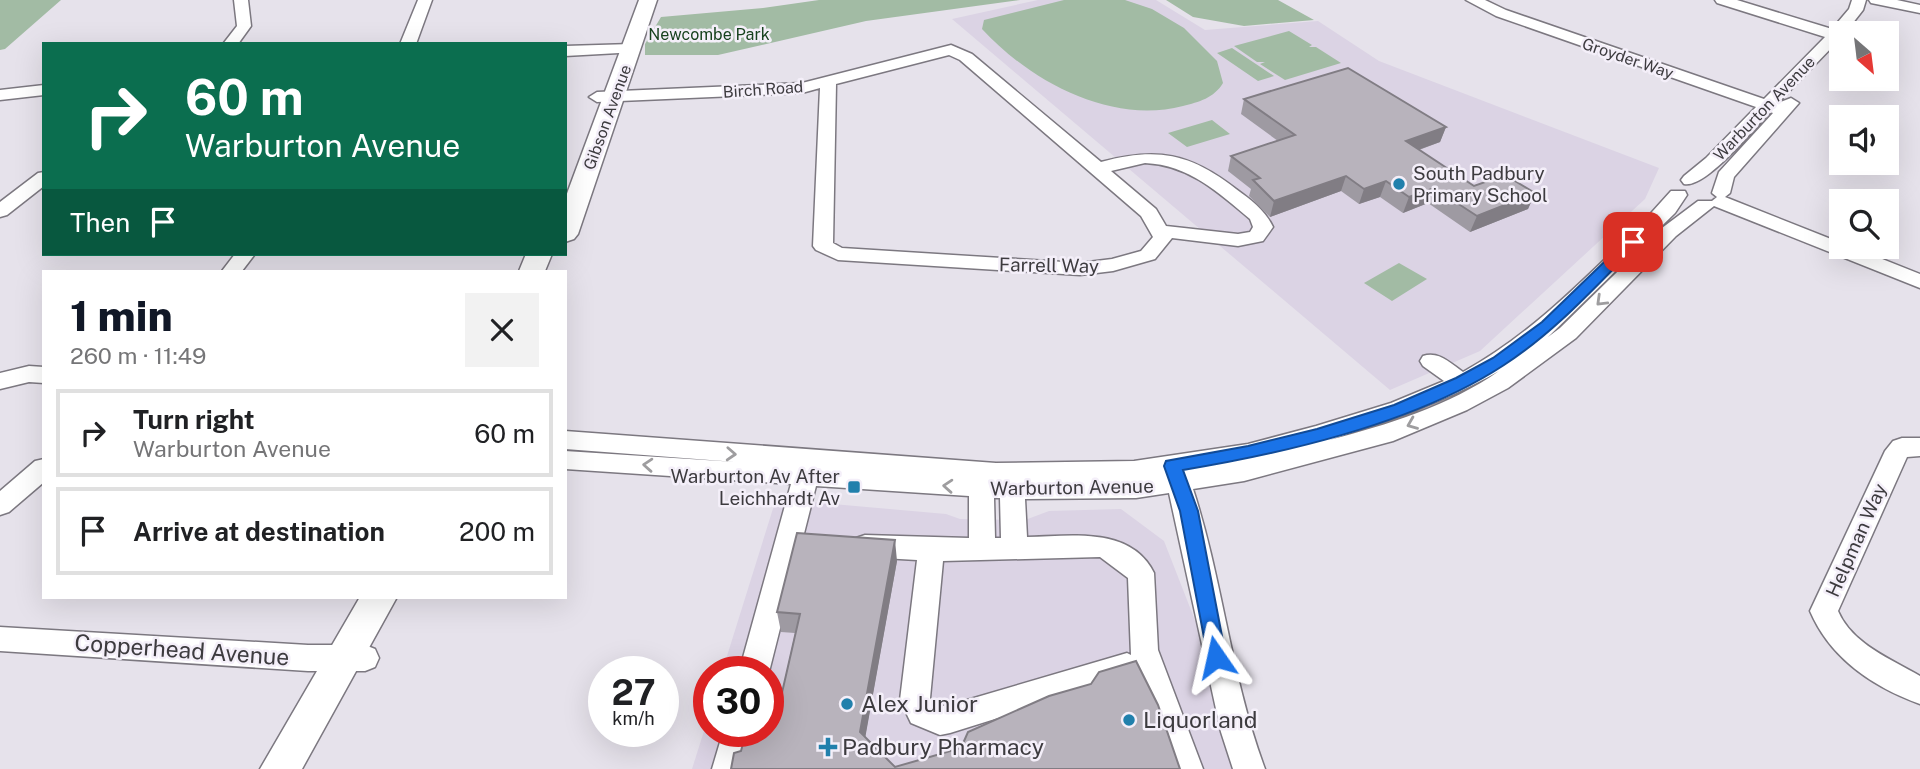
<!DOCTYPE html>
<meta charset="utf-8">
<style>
body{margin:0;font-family:"Public Sans",sans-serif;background:#f2f2f2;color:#202124;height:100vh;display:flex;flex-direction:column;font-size:26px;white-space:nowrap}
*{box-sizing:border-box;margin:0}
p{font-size:23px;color:#757577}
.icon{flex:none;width:38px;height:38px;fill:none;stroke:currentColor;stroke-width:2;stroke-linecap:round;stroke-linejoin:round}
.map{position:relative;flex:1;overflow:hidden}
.drawer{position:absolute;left:42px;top:270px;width:525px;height:329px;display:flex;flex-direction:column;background:#fff;border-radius:0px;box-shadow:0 7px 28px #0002}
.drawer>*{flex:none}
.top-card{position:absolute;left:42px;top:42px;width:525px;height:214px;border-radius:0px;box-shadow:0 7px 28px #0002;background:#0b6e4f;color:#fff;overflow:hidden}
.needle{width:46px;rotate:152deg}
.fabs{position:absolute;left:1829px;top:21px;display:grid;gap:14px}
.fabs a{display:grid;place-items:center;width:70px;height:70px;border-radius:0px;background:#fff;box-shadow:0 7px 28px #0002;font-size:35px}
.speed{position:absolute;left:588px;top:656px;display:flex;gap:14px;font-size:35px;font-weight:700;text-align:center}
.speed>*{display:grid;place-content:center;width:91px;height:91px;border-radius:50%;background:#fff;box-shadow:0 7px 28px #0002;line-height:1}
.speed small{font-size:18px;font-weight:400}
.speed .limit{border:10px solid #d22;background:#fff;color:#111}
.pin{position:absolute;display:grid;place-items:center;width:60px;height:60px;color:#fff;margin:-30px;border-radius:14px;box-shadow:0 4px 10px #0006}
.me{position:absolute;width:77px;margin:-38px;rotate:349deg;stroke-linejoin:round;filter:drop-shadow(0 0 5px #0008)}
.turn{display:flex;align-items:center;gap:24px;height:147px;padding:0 28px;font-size:32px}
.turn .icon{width:91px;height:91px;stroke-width:2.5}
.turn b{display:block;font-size:49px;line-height:60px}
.then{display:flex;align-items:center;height:66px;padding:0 28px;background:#0003;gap:14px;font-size:26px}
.round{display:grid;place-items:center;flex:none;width:74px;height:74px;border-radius:0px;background:#f2f2f2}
.head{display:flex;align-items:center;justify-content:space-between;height:119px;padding:0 28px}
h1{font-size:42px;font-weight:800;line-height:52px;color:#111827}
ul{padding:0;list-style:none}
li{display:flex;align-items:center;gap:21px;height:88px;margin:0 14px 10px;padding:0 14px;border:4px solid #e0e0e0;border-radius:0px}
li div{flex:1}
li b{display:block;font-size:26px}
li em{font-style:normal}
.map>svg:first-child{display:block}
.built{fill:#dbd3e4}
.green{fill:#a2bba4}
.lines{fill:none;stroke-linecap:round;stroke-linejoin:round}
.minor-casing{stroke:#7c7880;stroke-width:3}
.major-casing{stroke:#7c7880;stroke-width:3}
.minor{fill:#fff;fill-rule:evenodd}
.major{fill:#fff;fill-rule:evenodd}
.wall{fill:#9e9aa2}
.shaded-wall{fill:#817d84}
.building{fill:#b8b3bc;stroke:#817d84;stroke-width:2}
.oneway{stroke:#9e9d9f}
.route{fill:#1a73e8;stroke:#114b97;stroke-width:2}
.poi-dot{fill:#2180ac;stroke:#f4eff9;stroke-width:2.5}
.labels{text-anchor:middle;stroke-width:5;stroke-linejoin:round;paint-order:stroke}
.far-park-label{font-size:16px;fill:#17421e;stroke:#f4eff9}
.far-street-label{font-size:16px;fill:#3d3b3f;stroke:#f4eff9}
.poi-label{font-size:19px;fill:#3d3b3f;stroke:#f4eff9;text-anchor:start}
.street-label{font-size:19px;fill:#3d3b3f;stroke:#f4eff9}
.near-street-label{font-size:23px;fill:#3d3b3f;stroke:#f4eff9}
.near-poi-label{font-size:23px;fill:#3d3b3f;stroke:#f4eff9;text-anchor:start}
</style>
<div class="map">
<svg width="1920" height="769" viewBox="0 0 1920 769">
<rect width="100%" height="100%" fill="#e6e2eb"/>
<!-- built -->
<path class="built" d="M1038,0H1156L1205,30L1318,21L1379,61L1659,168L1645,199L1480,351L1390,390L952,19Z
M776,499L946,514L960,519L1025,520L1049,511L1121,509L1164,541L1253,769H692L709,715V732H768V672H722Z"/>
<!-- green -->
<path class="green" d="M0,0H61L5,49L0,50Z
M819,0H1020L866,21L718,55H645V44L661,17L763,8Z
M1064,0H1125L1152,9L1184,28L1217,61L1223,83C1214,98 1199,102 1183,106C1110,125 1030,81 982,29L984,20Z
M1166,0H1278L1314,20L1244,26L1193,17Z
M1289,31L1312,45L1309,47H1316L1341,63L1285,80L1260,64L1265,62H1257L1234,46Z
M1232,48L1274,76L1258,81L1217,53Z
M1212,120L1230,134L1187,147L1168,133Z
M1399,263L1427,279L1392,301L1364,283Z"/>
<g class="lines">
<defs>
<path id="minor" d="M234,0H248L251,26L238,44H223L237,26Z
M418,0H432L416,44H400Z
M1466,0H1485L1506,10L1764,99L1825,37L1717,3L1715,0H1737L1832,29L1849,9L1852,0H1866L1863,10L1845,33H1841V42L1838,41L1778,103L1791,98L1799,103L1734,177L1730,193L1725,197L1841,243V247H1852L1920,274V288L1714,206L1676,236L1576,338L1508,388L1467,410L1393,441L1244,481L1193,489C1223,581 1231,678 1265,769H1233L1221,732L1169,493L1136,498L1025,499L1027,537C1071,536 1131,526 1154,573L1158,650L1203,769H1171L1138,674L950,733L940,735L911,723L900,700L917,560L865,557L856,554L852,546L856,538L865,535L969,538V496L816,486L769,672H739L791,484L565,469V451L736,462L565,449V431L996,463L1134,461L1248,444L1316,426L1391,403L1444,381L1423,366L1420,361L1423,356C1439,351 1450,363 1463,372C1531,334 1578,285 1633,232L1615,224L1612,220L1615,216L1622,214L1643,222L1671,191H1685L1687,195L1675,213L1548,337L1560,328L1662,228L1698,201H1712L1717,197L1712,193L1719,172L1773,113L1770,112C1754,128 1706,189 1684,184L1681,180L1684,176L1706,158L1756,107L1496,16ZM1499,371C1449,406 1387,425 1329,440C1388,421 1445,402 1499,371ZM994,498H1000L1001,538H995ZM1100,557L1128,578L1131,655L1127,653L950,705C941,707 935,707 930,698L943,561Z
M1869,0H1897L1920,5V13L1871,3Z
M632,44L637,46L640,49L637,52L565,56V46Z
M951,45L972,54L1101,162C1157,147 1190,153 1236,189C1251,200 1265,210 1273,227L1263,241L1238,246L1172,238L1155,259L1113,271L1080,275L838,260L816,250L813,246L820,88L802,93L597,102L589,97L597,92L802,83ZM949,55L960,60L1141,216L1153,237L1141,251L1112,259L1080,263L842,248L833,243L836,84ZM1145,163C1189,165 1218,192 1250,219L1253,227L1250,232L1238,234L1166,226L1156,209L1111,171Z
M44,85V95L0,100V90Z
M44,172V186L7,215L0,217V202L38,173Z
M235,254H255L242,271H222Z
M29,366L44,367V383L29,382L0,389V373Z
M1902,438H1920V456L1907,457L1838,611C1852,644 1891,659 1920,676V704C1873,687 1830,658 1810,611L1885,451L1893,441Z
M44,459V482L9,512L0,515V491L35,461Z
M0,627L308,645H365L375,649L379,658L375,667L365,671H308L0,651Z
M723,732H753L744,769H712Z"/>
<path id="major" d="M639,0H657L578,234L574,239L565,242V199Z
M526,254H552L545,271H519Z
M360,597H397L302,769H260Z"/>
</defs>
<!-- minor casing -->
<use href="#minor" class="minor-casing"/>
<!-- major casing -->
<use href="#major" class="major-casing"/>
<!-- minor -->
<use href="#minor" class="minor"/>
<!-- major -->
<use href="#major" class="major"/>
</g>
<!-- wall -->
<path class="wall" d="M1244,99L1446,127L1440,142L1419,150L1474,186L1535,193L1528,209L1470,232L1428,203L1403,213L1380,197L1359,204L1341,191L1270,217L1249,196L1251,189L1228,171L1231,156L1278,141L1241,114Z
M897,561L865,737L895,767L1180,769H731L741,751L776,719L795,633L781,632L777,612Z"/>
<!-- shaded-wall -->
<path class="shaded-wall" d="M1446,127L1440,142L1401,156L1406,141Z
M1346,176L1341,191L1270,217L1274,201Z
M1386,181L1380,197L1359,204L1364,189Z
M1434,188L1428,203L1403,213L1409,197Z
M1535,193L1528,209L1470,232L1477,216Z
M895,540L897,561L863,750L860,732Z"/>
<!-- building -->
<path class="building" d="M1348,68L1446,127L1406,141L1474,186L1505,175L1535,193L1477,216L1434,188L1409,197L1386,181L1364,189L1346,176L1274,201L1253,180L1260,178L1231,156L1295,135L1244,99Z
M797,533L895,540L860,732L895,767L961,748L968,732L1049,696L1091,684L1099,672L1136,661L1158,705L1180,769H731L734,753L741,751L746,732H768V718L776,719L800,614L777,612Z"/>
<!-- one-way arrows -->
<defs><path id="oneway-chevron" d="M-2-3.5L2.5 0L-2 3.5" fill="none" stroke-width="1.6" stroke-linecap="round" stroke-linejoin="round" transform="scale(1.75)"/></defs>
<g class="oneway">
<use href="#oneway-chevron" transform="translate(1601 301) rotate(136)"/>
<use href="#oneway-chevron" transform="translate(1412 424) rotate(158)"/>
<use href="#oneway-chevron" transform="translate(731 454) rotate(3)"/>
<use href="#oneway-chevron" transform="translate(648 465) rotate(-176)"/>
<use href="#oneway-chevron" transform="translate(948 486) rotate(-176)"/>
</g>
<!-- route -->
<path class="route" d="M1633,237L1640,242L1638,244C1595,287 1555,332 1504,365C1416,423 1286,453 1183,470L1198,511L1226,657L1223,664L1216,666L1209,664L1180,511L1164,466L1166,461L1248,446L1317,429L1394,405L1456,378L1493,358L1542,322L1628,239Z"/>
<!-- markers -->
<g class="poi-dot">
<circle cx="1399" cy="184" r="7"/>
<rect x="847" y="480" width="14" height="14" rx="3.5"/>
<circle cx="847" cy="704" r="7"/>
<circle cx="1129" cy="720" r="7"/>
<path d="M824.5 736.5h7v7h7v7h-7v7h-7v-7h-7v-7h7z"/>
</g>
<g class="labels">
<!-- far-park labels -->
<g class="far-park-label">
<text x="709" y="40">Newcombe Park</text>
</g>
<!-- far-street labels -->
<g class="far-street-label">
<text transform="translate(1628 58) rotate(19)" y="6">Groyder Way</text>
<text transform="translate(763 89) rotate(-4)" y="6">Birch Road</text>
<text transform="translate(1764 108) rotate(-46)" y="6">Warburton Avenue</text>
<text transform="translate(607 117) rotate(-70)" y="6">Gibson Avenue</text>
</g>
<!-- poi labels -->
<g class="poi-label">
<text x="1413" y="180">South Padbury<tspan x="1413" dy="22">Primary School</tspan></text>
<text x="840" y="483" text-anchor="end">Warburton Av After<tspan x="840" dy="22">Leichhardt Av</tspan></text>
</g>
<!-- street labels -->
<g class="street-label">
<text transform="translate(1049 265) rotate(1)" y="7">Farrell Way</text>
<text transform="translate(1072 487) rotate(-1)" y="7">Warburton Avenue</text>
<text transform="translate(1856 540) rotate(-66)" y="7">Helpman Way</text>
</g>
<!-- near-street labels -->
<g class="near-street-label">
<text transform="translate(182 650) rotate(4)" y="8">Copperhead Avenue</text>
</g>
<!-- near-poi labels -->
<g class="near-poi-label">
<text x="861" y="712">Alex Junior</text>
<text x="1143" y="728">Liquorland</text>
<text x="842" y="755">Padbury Pharmacy</text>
</g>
</g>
</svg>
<div class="fabs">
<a><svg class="needle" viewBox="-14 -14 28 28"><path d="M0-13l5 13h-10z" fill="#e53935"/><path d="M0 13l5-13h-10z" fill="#757577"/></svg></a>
<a><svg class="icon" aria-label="sound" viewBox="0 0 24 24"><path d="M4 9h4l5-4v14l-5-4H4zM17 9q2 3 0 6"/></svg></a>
<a><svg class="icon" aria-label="search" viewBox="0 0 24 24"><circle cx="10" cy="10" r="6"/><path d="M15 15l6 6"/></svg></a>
</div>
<div class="speed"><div>27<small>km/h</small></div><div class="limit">30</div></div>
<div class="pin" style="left:1633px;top:242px;background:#d93025"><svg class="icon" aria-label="arrive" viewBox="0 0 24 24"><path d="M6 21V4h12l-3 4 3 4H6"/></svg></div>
<svg class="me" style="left:1216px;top:657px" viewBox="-20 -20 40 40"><path d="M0-17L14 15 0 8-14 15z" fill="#1a73e8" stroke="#fff" stroke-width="4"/></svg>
<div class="top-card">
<div class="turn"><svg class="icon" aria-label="right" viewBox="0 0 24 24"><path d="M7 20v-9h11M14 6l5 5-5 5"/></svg><div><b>60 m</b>Warburton Avenue</div></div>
<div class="then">Then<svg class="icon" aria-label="arrive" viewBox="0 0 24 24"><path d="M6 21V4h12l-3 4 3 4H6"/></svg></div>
</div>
<section class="drawer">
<div class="head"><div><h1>1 min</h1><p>260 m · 11:49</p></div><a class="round"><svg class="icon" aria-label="close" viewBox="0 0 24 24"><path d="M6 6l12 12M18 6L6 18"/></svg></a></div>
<ul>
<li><svg class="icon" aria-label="right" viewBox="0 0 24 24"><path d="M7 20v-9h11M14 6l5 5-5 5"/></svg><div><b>Turn right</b><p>Warburton Avenue</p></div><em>60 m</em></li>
<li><svg class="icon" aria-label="arrive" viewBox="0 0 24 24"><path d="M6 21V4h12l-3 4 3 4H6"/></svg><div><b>Arrive at destination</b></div><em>200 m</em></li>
</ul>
</section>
</div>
